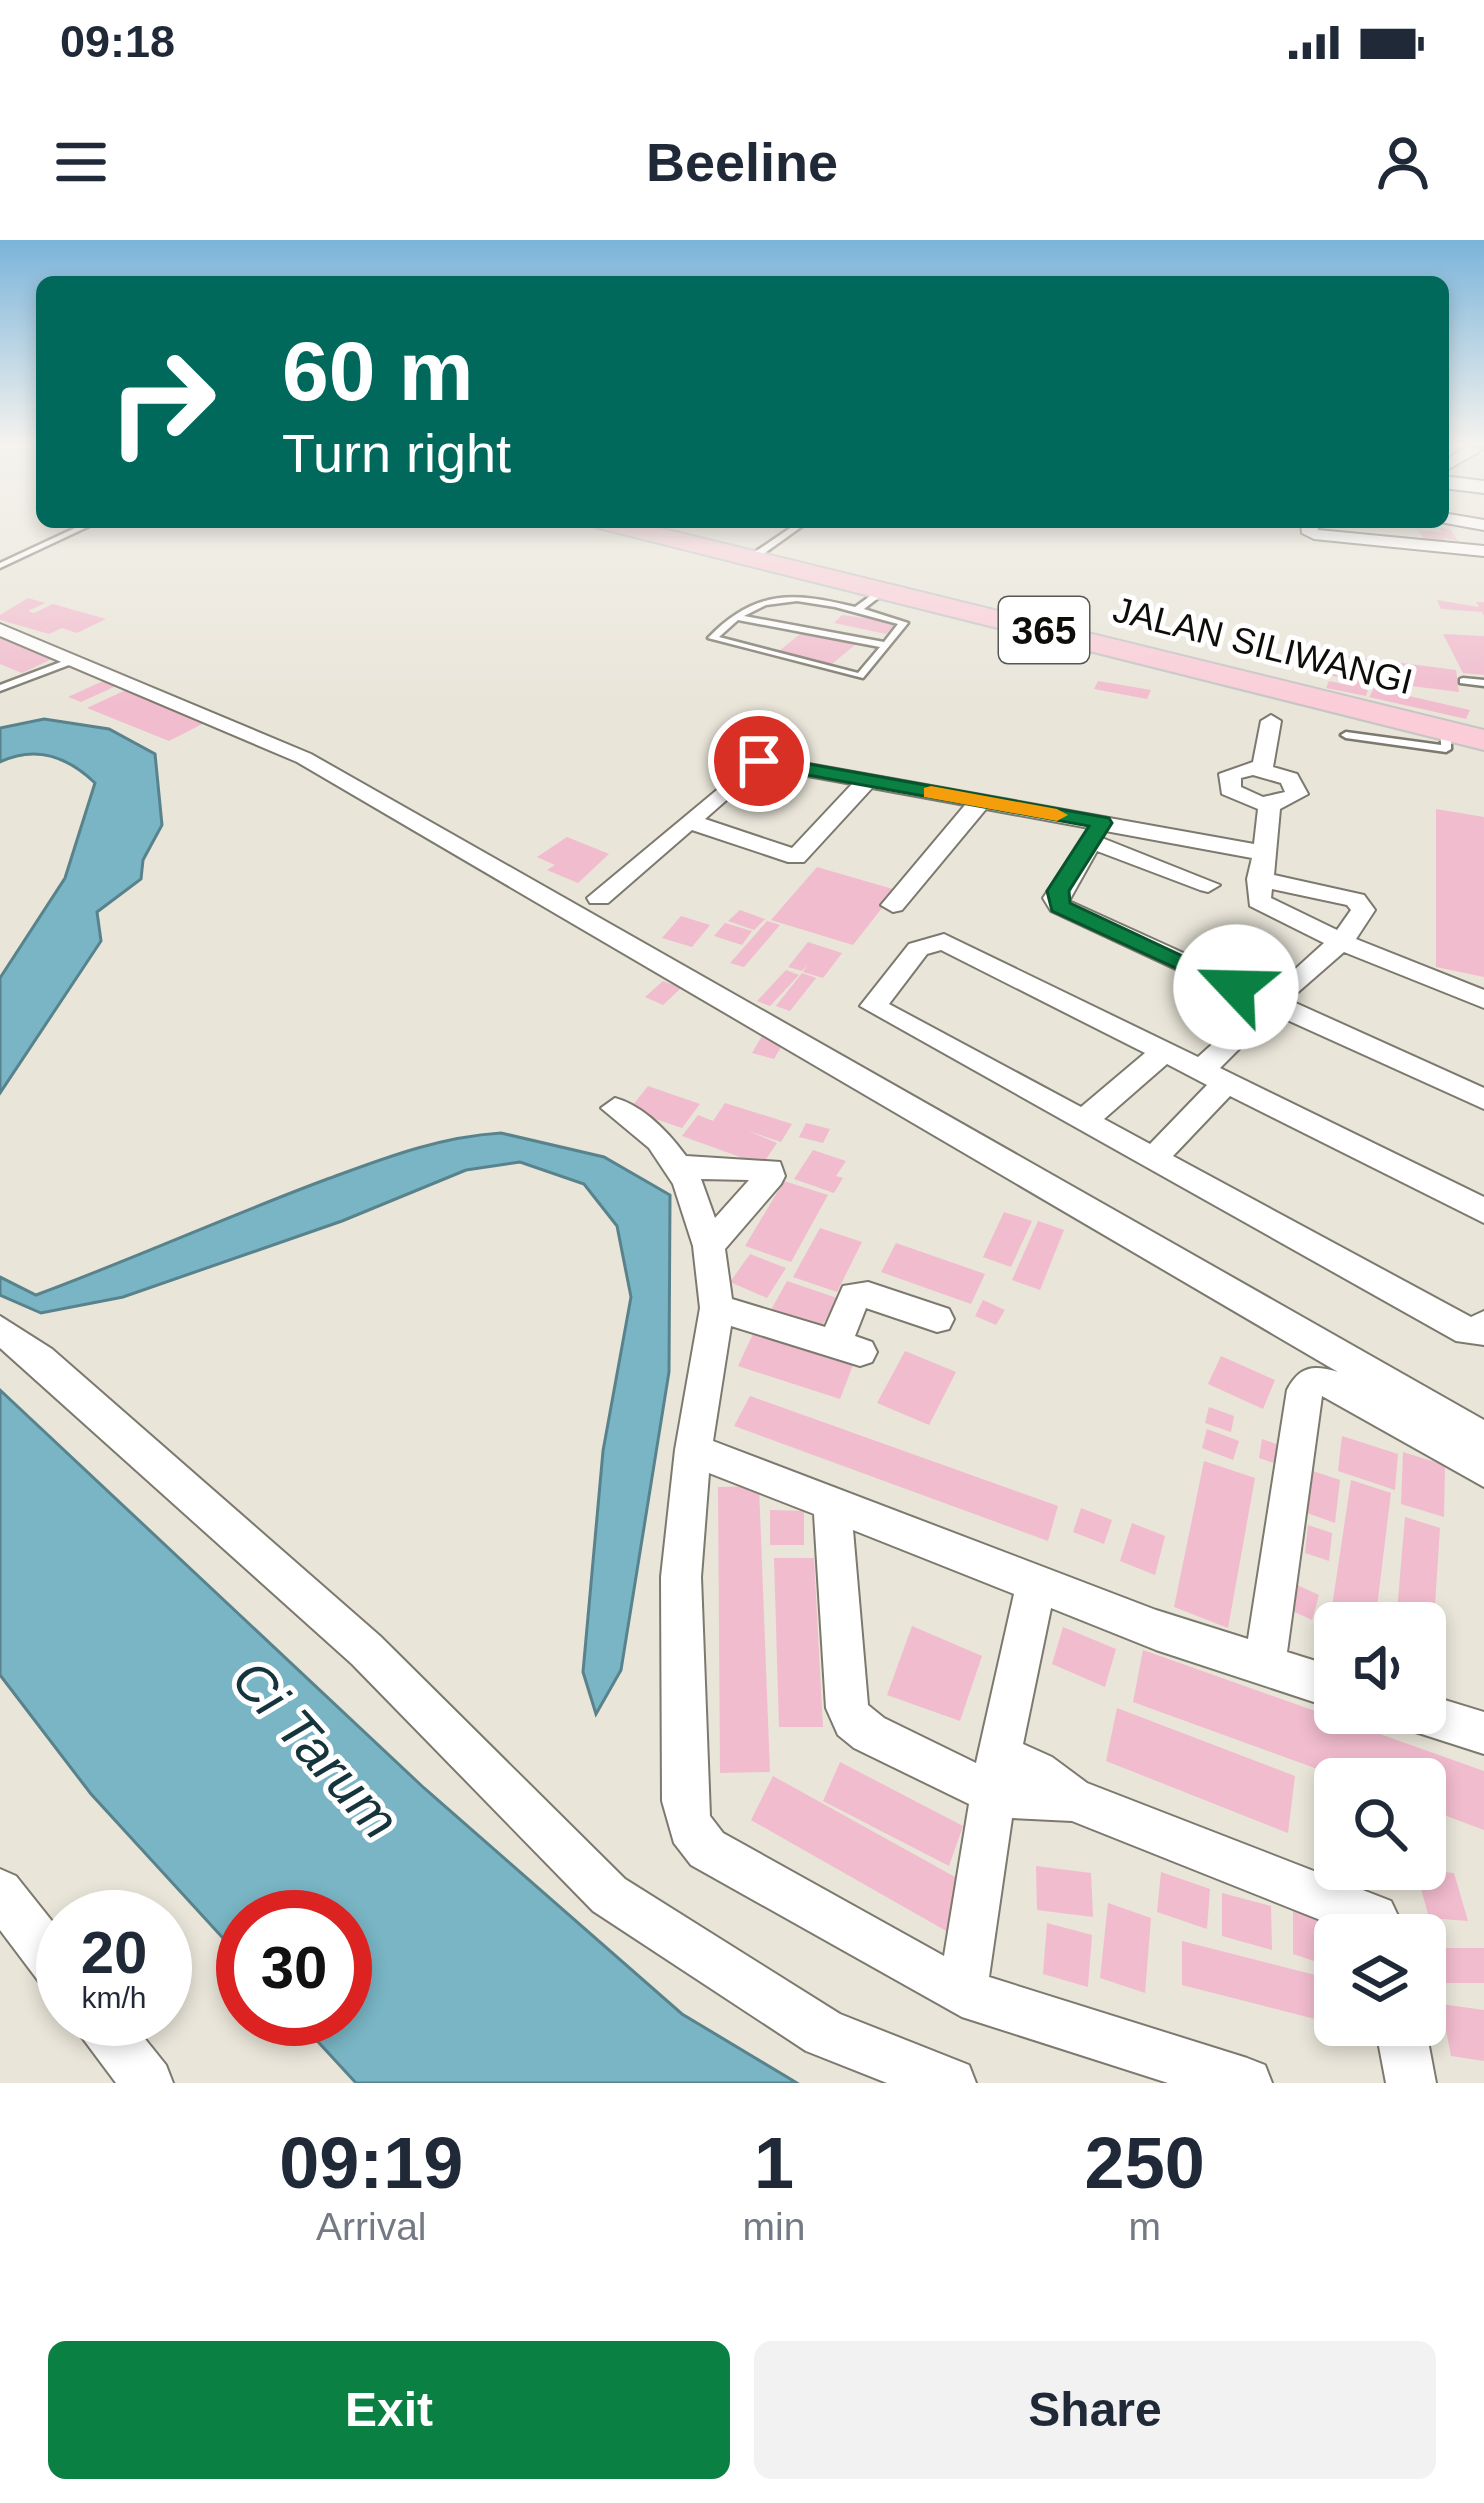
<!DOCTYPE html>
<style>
body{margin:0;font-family:Helvetica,sans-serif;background:#f2f2f3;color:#1f2937;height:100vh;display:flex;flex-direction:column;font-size:45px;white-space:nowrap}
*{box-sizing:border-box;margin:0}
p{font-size:39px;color:#747a83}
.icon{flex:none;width:66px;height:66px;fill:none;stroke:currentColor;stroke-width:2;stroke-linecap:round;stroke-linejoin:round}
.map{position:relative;height:1843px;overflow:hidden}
.details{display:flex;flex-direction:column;background:#fff;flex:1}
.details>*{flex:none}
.top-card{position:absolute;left:36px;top:36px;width:1413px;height:252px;border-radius:18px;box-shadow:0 6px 18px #0003;background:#00695c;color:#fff;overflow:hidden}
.fabs{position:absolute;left:1314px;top:1362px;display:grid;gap:24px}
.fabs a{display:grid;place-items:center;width:132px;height:132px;border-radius:18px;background:#fff;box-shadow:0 6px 18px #0003;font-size:60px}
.speed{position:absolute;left:36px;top:1650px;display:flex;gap:24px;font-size:60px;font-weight:700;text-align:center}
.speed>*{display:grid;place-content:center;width:156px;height:156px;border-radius:50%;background:#fff;box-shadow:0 6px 18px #0003;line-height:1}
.speed small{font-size:30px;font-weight:400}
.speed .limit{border:18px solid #d22;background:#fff;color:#111}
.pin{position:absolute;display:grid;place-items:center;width:102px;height:102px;color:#fff;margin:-51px;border:6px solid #fff;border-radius:50%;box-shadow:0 3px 12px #0007}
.me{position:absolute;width:132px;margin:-66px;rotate:294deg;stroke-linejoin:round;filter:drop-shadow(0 0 9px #0008)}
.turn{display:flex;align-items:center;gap:42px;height:252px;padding:0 48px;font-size:54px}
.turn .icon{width:156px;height:156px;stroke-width:2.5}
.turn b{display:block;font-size:84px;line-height:102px}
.eta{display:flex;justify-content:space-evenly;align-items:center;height:204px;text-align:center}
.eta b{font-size:72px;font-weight:700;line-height:84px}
.button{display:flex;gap:24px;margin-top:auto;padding:24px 48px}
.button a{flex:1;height:138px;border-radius:18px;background:#0b8043;color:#fff;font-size:48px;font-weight:700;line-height:138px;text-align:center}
.button a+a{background:#f2f2f3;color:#1f2937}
.status{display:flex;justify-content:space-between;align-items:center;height:84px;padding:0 60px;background:#fff;direction:ltr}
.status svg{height:33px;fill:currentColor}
header{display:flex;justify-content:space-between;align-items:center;height:156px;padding:0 48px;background:#fff;font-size:54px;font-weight:700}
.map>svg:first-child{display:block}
.water{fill:#79b5c4;stroke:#59838c;stroke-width:3}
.building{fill:#f1bcce}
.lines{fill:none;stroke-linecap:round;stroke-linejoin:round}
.service-casing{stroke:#7c796e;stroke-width:5}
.minor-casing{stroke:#7c796e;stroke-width:4}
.secondary-casing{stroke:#7c796e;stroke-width:4}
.primary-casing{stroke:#c5c5c4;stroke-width:4}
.service{fill:#fff;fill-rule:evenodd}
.minor{fill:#fff;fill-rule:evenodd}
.secondary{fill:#fff;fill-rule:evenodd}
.primary{fill:#facdd9;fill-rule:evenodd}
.route{fill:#0b8043;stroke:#07532c;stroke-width:3}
.slow{fill:#f59e0b}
.labels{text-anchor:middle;stroke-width:10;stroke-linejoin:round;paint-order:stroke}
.far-street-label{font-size:36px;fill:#0e0d09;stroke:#fff}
.shield{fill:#fff;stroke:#565653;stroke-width:3}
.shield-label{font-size:39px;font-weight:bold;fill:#0e0d09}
.near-water-label{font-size:54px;font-style:italic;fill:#15343b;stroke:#fff}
</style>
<div class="status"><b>09:18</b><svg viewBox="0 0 49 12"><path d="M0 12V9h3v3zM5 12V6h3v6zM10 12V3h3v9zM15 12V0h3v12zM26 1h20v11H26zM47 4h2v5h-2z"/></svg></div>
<header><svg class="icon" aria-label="menu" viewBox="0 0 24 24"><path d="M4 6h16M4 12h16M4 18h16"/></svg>Beeline<svg class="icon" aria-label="person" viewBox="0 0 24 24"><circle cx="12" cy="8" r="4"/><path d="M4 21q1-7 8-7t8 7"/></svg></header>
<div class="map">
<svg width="1484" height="1843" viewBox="0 0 1484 1843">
<rect width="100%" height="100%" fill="#e9e5d9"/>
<!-- water -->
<path class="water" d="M44,479L109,489L155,514L162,585L143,620L141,639L97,672L101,701L0,853V738L65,638L95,543C68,517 36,505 0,522V488Z
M501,893L604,917L670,955L669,1132L621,1430L596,1474L583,1432L603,1211L631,1057L617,986L584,944L520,922L466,930L342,981L123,1057L41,1073L0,1055V1037L36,1055C133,1019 226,977 322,941C382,919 437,897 501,893Z
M0,1150L424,1548L682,1774L797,1843H356L297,1779H345V1677H243V1720L91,1554L0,1435Z"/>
<!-- building -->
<path class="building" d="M1439,288L1450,289L1458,301L1443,298L1449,307L1436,300L1439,307L1428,306L1419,291L1442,292Z
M28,358L45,363L28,371L34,373L53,364L106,379L77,393L62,388L49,394L0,380V375Z
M1437,360L1479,367L1476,362H1484V376L1482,372L1441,369Z
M842,375L873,379L894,386L886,394L834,383Z
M804,391L856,404L832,424L779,411Z
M1443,394L1484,396V435L1463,433Z
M0,397L54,418L22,433L0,424Z
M1332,414L1456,430L1459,452L1332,436Z
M1356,440L1370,443L1366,456L1326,448L1329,441L1354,446Z
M103,441L116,446L81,462L68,457Z
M1098,441L1151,450L1147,459L1094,449Z
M1374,448L1470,470L1466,479L1369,457Z
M128,449L210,480L169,501L87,468Z
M1436,569L1484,577V737L1436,727Z
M567,597L609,614L578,643L547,630L555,625L537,617Z
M817,627L896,650L853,705L771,680Z
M740,670L765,679L754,690L728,681Z
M681,676L710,685L692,707L662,698Z
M767,681L780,685L744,727L730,723Z
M725,683L752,691L742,705L714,696Z
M808,702L842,713L823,738L803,732L807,725L802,731L788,727Z
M786,730L799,735L770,766L757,761Z
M802,733L816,738L790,771L776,766Z
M663,741L681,748L663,765L645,757Z
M762,796L784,802L774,819L752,813Z
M648,846L700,864L682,888L629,870Z
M725,863L792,884L781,902L748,891L777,903L762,925L682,896L698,875L713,881Z
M806,883L830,889L823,903L799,897Z
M813,910L846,921L836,936L843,938L834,953L794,939Z
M784,941L828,955L791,1022L745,1006Z
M1004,972L1032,981L1011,1027L983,1017Z
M1038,981L1064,990L1040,1050L1012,1040Z
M820,988L862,1002L837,1052L793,1037Z
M896,1003L985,1034L971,1064L881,1032Z
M750,1014L786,1028L767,1058L730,1042Z
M787,1041L837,1058L821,1088L771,1070Z
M983,1060L1005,1070L996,1085L975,1076Z
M753,1094L853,1125L840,1159L738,1126Z
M905,1111L956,1132L929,1185L877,1163Z
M1221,1116L1275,1140L1263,1169L1208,1144Z
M750,1156L1058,1266L1048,1301L734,1186Z
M1209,1167L1234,1176L1231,1192L1205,1183Z
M1207,1189L1239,1201L1233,1220L1202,1208Z
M1342,1196L1398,1214L1395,1250L1338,1231Z
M1262,1199L1282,1206L1279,1225L1259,1218Z
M1403,1212L1445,1225L1444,1277L1401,1264Z
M1204,1221L1255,1238L1228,1388L1174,1367Z
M1313,1231L1340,1240L1335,1283L1307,1273Z
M1351,1240L1391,1253L1375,1383H1335V1424L1324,1420Z
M759,1246L770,1532L720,1533L718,1247Z
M1081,1268L1112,1280L1104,1304L1073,1292Z
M770,1270L804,1271V1305H770Z
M1405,1277L1440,1288L1429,1457L1425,1383H1396Z
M1132,1283L1165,1296L1155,1335L1120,1321Z
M1308,1285L1332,1293L1329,1321L1305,1313Z
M774,1318H814L823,1487H779Z
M1295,1344L1319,1355L1312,1380L1288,1369Z
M912,1386L982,1416L960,1481L887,1455Z
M1063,1387L1116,1409L1105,1447L1052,1424Z
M1143,1410L1484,1531V1590L1425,1568V1539H1345L1133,1462Z
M1117,1468L1295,1536L1288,1593L1106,1521Z
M840,1522L963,1586L949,1626L823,1561Z
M773,1536L966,1643L948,1692L751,1580Z
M1325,1551L1335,1555V1594L1319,1587Z
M1036,1626L1091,1633L1093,1677L1037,1670Z
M1416,1630L1454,1633L1468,1681L1429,1678Z
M1161,1632L1210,1649L1207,1689L1157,1672Z
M1222,1653L1271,1666L1272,1710L1222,1696Z
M1108,1663L1151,1678L1145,1753L1100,1738Z
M1293,1671L1336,1685L1335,1728L1293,1714Z
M1047,1683L1092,1695L1088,1747L1043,1734Z
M1182,1701L1335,1740V1784L1182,1745Z
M1434,1708H1484V1743H1446Z
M1441,1764L1484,1770V1821L1451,1816Z"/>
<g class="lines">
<defs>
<path id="service" d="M88,282H98L0,328V323Z
M799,282H808L755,320H749V316Z
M884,346L888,349L887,351L864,369L908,383L863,438L708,398C755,349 794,352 855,367ZM797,361L835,367L898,384L884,402L744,376L766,365ZM738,380L880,407L858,433L719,397Z
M74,417L79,420L77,422L0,451V445Z
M1463,438L1484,440V446L1460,443V439Z
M1446,488L1451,491V509L1446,512L1346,498L1341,495L1346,492L1441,505V491Z"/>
<path id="minor" d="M1468,206L1484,209L1443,232V222Z
M1443,273L1484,280V290L1440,282Z
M1301,282H1317L1318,290L1484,306V316L1314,299L1302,293Z
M0,384L311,514L1484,1180V1247L1322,1156L1287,1412L1335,1427V1469L1156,1410L1051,1368L1023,1504L1052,1517L1087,1543L1391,1661L1407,1695H1358L1072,1581L1012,1578L989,1737L1247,1818L1265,1825L1272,1843H1168L962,1777L691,1625L674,1603L662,1561L661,1337L675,1210L700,1068L693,1006L673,944L649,908L601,868L615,858C644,866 669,893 686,916L780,922L785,936L781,944L725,1009L732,1059L825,1087L843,1046L868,1042L949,1069L954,1079L949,1089L937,1092L866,1068L855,1096L872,1102L877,1112L872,1122L860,1126L731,1086L713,1201L1156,1370L1248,1399L1287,1150C1300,1125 1314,1125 1338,1132L297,522L0,396ZM701,939L749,940L715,978ZM709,1233L814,1274L826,1468L838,1495L854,1508L969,1564L944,1716L723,1593L710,1576L701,1337ZM853,1290L1014,1354L976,1523L884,1478L868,1465Z
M1271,475L1281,481L1273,527L1297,534L1308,554L1280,569L1274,635L1364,655L1375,670L1356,699L1484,750V768L1344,712L1289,760L1484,848V869L1274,774L1220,828L1484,957V983L1230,856L1173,916L1471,1077L1484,1071V1105L1456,1101L860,766L909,704L944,694L1198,817L1324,703L1250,666L1247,639L1252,618L986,569L902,670L893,672L881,665L965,565L872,548L804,622H788L692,590L608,663H590L587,658L759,515L1254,604L1258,569L1222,554L1219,534L1253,522L1261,481ZM763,528L852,544L792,608L705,579ZM1253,535L1281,543L1285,552L1263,557L1241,547V538ZM1272,649L1347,665L1351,670L1337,690L1271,658ZM941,710L1145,813L1081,867L889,764L927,714ZM1167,824L1207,845L1150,904L1104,879Z
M1092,594L1220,645L1208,652L1200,650L1097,611L1069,661L1245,741L1249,747L1245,753H1227L1051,671L1043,658L1084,596Z
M0,1076L52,1109L380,1396L625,1639L840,1774L969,1825L976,1843H887L806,1811L593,1671L352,1424L0,1108Z
M1425,1454L1484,1472V1514L1403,1488L1397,1473H1425Z
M0,1629L16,1636L63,1695V1758L46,1751L0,1690Z
M73,1779H129L166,1825L173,1843H116L81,1796Z
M1375,1785H1425L1436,1843H1386Z"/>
<path id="secondary" d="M1443,236L1484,241V253L1443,248Z"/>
<path id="primary" d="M591,282H635L1484,490V510L595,287Z"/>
</defs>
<!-- service casing -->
<use href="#service" class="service-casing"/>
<!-- minor casing -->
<use href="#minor" class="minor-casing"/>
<!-- secondary casing -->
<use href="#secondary" class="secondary-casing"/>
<!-- primary casing -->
<use href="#primary" class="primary-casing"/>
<!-- service -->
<use href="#service" class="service"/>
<!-- minor -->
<use href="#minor" class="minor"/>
<!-- secondary -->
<use href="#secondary" class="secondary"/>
<!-- primary -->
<use href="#primary" class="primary"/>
</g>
<!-- sky -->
<linearGradient id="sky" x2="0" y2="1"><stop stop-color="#7bb4da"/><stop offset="0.44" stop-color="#f5f3ee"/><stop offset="1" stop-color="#f5f3ee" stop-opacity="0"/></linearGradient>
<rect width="1484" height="464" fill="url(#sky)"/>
<!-- route -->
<path class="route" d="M759,515L1109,578L1112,583L1069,651L1070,663L1248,747L1236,754L1228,752L1052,671L1047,651L1089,586L752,525L749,521Z"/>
<!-- slow -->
<path class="slow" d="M931,546L1057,569L1068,575L1057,581L924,557V548Z"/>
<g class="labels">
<!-- far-street labels -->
<g class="far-street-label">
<text transform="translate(1263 405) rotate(14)" y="13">JALAN SILIWANGI</text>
</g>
<!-- shield labels -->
<rect class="shield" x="999" y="357" width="90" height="66" rx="9"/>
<g class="shield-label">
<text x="1044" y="404">365</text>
</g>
<!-- near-water labels -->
<g class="near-water-label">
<text transform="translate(316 1509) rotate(48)" y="19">Ci Tarum</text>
</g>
</g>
</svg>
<div class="fabs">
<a><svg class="icon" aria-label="sound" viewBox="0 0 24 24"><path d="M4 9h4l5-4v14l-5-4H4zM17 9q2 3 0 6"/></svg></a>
<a><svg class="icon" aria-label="search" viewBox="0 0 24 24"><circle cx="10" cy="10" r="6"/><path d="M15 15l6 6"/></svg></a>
<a><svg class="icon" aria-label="layers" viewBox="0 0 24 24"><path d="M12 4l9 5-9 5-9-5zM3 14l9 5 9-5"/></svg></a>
</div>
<div class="speed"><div>20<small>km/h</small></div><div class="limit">30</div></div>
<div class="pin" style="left:759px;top:521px;background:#d93025"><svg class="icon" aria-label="arrive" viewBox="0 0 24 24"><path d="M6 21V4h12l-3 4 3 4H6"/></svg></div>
<svg class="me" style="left:1236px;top:747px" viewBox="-20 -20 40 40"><circle r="19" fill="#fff"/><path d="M0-13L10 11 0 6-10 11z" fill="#0b8043"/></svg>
<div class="top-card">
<div class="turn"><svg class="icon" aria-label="right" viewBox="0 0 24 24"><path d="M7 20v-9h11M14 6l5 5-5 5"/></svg><div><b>60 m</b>Turn right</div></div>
</div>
</div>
<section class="details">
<div class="eta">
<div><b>09:19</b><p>Arrival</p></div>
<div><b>1</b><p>min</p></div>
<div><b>250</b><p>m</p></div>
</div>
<div class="button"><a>Exit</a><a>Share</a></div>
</section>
